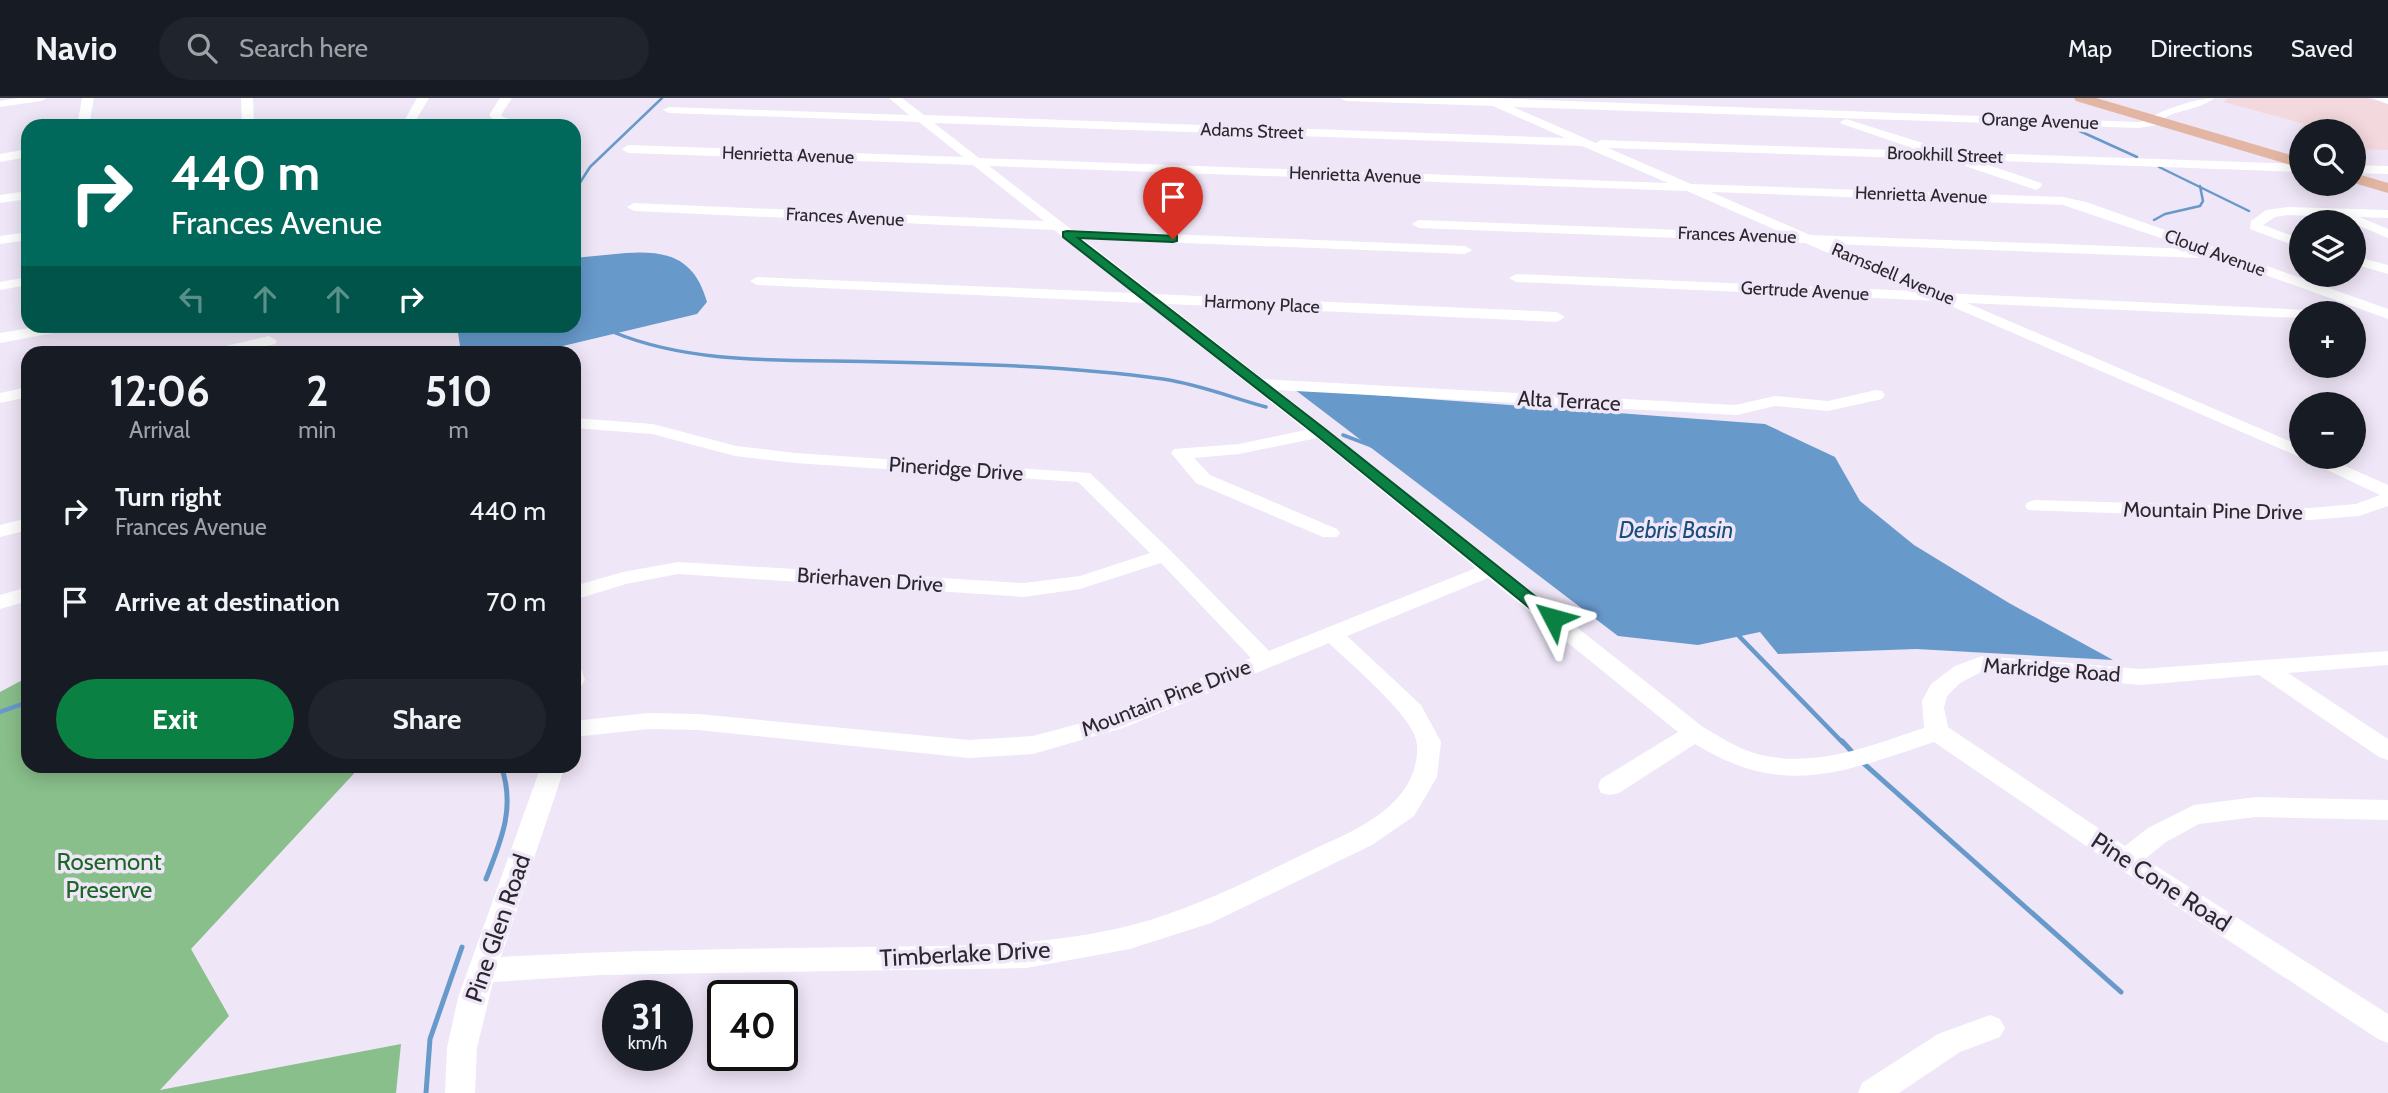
<!DOCTYPE html>
<meta charset="utf-8">
<style>
body{margin:0;font-family:Cabin,sans-serif;background:#20242c;color:#f1f3f6;height:100vh;display:flex;flex-direction:column;font-size:26px;white-space:nowrap}
*{box-sizing:border-box;margin:0}
p{font-size:23px;color:#9ea1a6}
.icon{flex:none;width:38px;height:38px;fill:none;stroke:currentColor;stroke-width:2;stroke-linecap:round;stroke-linejoin:round}
.map{position:relative;flex:1;overflow:hidden}
.side{position:absolute;left:21px;top:248px;width:560px;height:427px;display:flex;flex-direction:column;background:#171b24;border-radius:21px;box-shadow:0 4px 18px #0003}
.side>*{flex:none}
.guide{position:absolute;left:21px;top:21px;width:560px;height:214px;border-radius:21px;box-shadow:0 4px 18px #0003;background:#00695c;color:#fff;overflow:hidden}
.tools{position:absolute;left:2289px;top:21px;display:grid;gap:14px}
.tools a{display:grid;place-items:center;width:77px;height:77px;border-radius:50%;background:#171b24;box-shadow:0 4px 18px #0003;font-size:35px}
.speed{position:absolute;left:602px;top:882px;display:flex;gap:14px;font-size:35px;font-weight:700;text-align:center}
.speed>*{display:grid;place-content:center;width:91px;height:91px;border-radius:50%;background:#171b24;box-shadow:0 4px 18px #0003;line-height:1}
.speed small{font-size:18px;font-weight:400}
.speed .limit{border:4px solid #111;border-radius:10px;background:#fff;color:#111}
.pin{position:absolute;display:grid;place-items:center;width:60px;height:60px;color:#fff;margin:-72px -30px;border-radius:50% 50% 50% 0;rotate:-45deg;box-shadow:0 0 7px #0007}
.pin .icon{rotate:45deg}
.me{position:absolute;width:77px;margin:-38px;rotate:309deg;stroke-linejoin:round;filter:drop-shadow(0 0 5px #0008)}
.turn{display:flex;align-items:center;gap:24px;height:147px;padding:0 35px;font-size:32px}
.turn .icon{width:91px;height:91px;stroke-width:2.5}
.turn b{display:block;font-size:49px;line-height:60px}
.lanes{display:flex;align-items:center;height:66px;padding:0 35px;background:#0003;justify-content:center;gap:35px;direction:ltr}
.lanes .off{opacity:.35}
.eta{display:flex;justify-content:space-evenly;align-items:center;height:119px;text-align:center}
.eta b{font-size:42px;font-weight:700;line-height:49px}
.button{display:flex;gap:14px;margin-top:auto;padding:14px 35px}
.button a{flex:1;height:80px;border-radius:42px;background:#0b8043;color:#fff;font-size:28px;font-weight:700;line-height:80px;text-align:center}
.button a+a{background:#20242c;color:#f1f3f6}
ul{padding:0;list-style:none}
li{display:flex;align-items:center;gap:21px;height:91px;padding:0 35px}
li div{flex:1}
li b{display:block;font-size:26px}
li em{font-style:normal}
header{display:flex;align-items:center;gap:42px;box-sizing:border-box;height:98px;padding:0 35px;background:#171b24;border-bottom:2px solid #363941}
header strong{font-size:33px}
nav{display:flex;gap:38px;margin-inline-start:auto;font-size:24px}
.search{width:490px;height:63px;background:#20242c;display:flex;align-items:center;gap:18px;box-sizing:border-box;padding:0 24px;border-radius:38px;color:#9ea1a6;font-size:26px}
.map>svg:first-child{display:block}
.education{fill:#f3d8dd}
.forest{fill:#89bf8b}
.water{fill:#6799cb}
.lines{fill:none;stroke-linecap:round;stroke-linejoin:round}
.stream-far3{stroke:#6799cb;stroke-width:2.5}
.stream-far2{stroke:#6799cb;stroke-width:3.5}
.stream-far1{stroke:#6799cb;stroke-width:4.5}
.stream{stroke:#6799cb;stroke-width:5}
.minor{fill:#fff;fill-rule:evenodd}
.major{fill:#e3b6a3;fill-rule:evenodd}
.route{fill:#0b8043;stroke:#07532c;stroke-width:2}
.labels{text-anchor:middle;stroke-width:7;stroke-linejoin:round;paint-order:stroke}
.far-street-label{font-size:18px;fill:#2a272d;stroke:#efe6f7}
.street-label{font-size:21px;fill:#2a272d;stroke:#efe6f7}
.water-label{font-size:23px;font-style:italic;fill:#194e7f;stroke:#efe6f7}
.near-park-label{font-size:24px;fill:#1c6726;stroke:#efe6f7}
.near-street-label{font-size:24px;fill:#2a272d;stroke:#efe6f7}
</style>
<header>
<strong>Navio</strong>
<div class="search"><svg class="icon" aria-label="search" viewBox="0 0 24 24"><circle cx="10" cy="10" r="6"/><path d="M15 15l6 6"/></svg>Search here</div>
<nav><a>Map</a><a>Directions</a><a>Saved</a></nav>
</header>
<div class="map">
<svg width="2388" height="995" viewBox="0 0 2388 995">
<rect width="100%" height="100%" fill="#efe6f7"/>
<!-- education -->
<path class="education" d="M2228,0H2366L2388,6V52L2354,51V33H2303L2299,31L2304,26L2224,4Z"/>
<!-- forest -->
<path class="forest" d="M28,579V668L360,669L191,851L229,918L160,992L401,946L396,995H0V594Z"/>
<!-- water -->
<path class="water" d="M626,155C669,152 695,161 707,204L697,216L546,252L523,256H468L460,248L457,228H574V160Z
M1294,291L1765,326L1835,359L1860,403L1914,447L2009,505L2113,562L1916,551L1778,556L1760,534L1698,547L1618,538Z"/>
<g class="lines">
<!-- stream-far3 -->
<path class="stream-far3" d="M2073,30L2137,59
M2159,69L2249,113
M574,94L590,69L662,0
M2154,122L2165,116L2200,108L2203,103L2200,88"/>
<!-- stream-far2 -->
<path class="stream-far2" d="M613,234C698,269 797,261 887,264C979,266 1072,268 1163,281C1198,286 1233,300 1266,309
M1343,337L1372,348"/>
<!-- stream-far1 -->
<path class="stream-far1" d="M1735,534L1843,645
M0,614L28,604"/>
<!-- stream -->
<path class="stream" d="M1842,643L1853,655
M1862,664L2121,894
M486,781C501,743 516,709 501,668
M426,995L430,941L462,849"/>
<!-- minor -->
<path class="minor" d="M18,0H47L41,3L0,9V3Z
M82,0H94L89,28H77Z
M241,0H253L254,28H242Z
M417,0H429L413,27H405L403,25Z
M500,0H512L501,17L503,19L532,28L495,24L489,17Z
M889,0H902L924,17L1565,40L1493,8L1346,3L1340,0H1492L2139,24L2149,22C2157,12 2200,0 2214,0C2198,14 2168,11 2157,27L2139,30L1513,9L1596,45L1601,42L2301,66V74L1974,62L2041,85L2042,88L2036,92L1965,68L1963,65L1965,62L1608,50L1691,86L2063,99L2086,104L2388,211V221L2207,156L2200,160L1831,146L1944,195L2308,212L2311,215H2301V220L1967,205L2301,348V359H2325L2388,387V408L2359,418L2310,422L2028,412L2025,408L2028,404L2035,402L2310,410L2356,406L2380,397L2302,360L1939,203L1516,184L1509,180L1516,176L1916,193L1805,145L1419,130L1412,126L1419,122L1785,136L1687,93L989,68L1072,132L1465,148L1472,152L1465,156L1083,141L1154,196L1557,214L1565,219L1557,224L1167,206L1263,281L1735,307L1775,298L1828,303L1876,292L1882,293L1885,297L1882,301L1828,313L1775,308L1737,317L1277,292L1703,629C1722,640 1740,652 1761,657C1817,670 1872,647 1924,630L1922,603L1931,586L1955,568L1982,558L2141,571L2388,553V567L2288,575L2388,641V662L2379,659L2259,577L2141,587L1983,573L1960,585L1947,598L1944,610L1948,629L2125,748L2148,730L2194,707L2256,699L2388,702V722L2256,719L2199,726L2166,744L2145,761L2388,916V945L2378,941L2117,769L1934,644C1843,674 1784,701 1695,646L1619,695L1610,697L1601,695L1598,688L1601,681L1678,634L1488,480L1347,538L1421,607L1441,644L1437,679L1414,718L1372,747L1211,825L1130,851L1026,870L601,877L493,884L477,950L475,995H445L447,950L458,900L541,668H565L501,859C622,852 742,851 863,849C953,847 1044,850 1132,827C1196,810 1254,780 1314,751C1359,731 1420,705 1417,646C1415,619 1349,565 1329,545L1123,630L1033,656L969,660L698,632L648,631L574,639V623L648,615L698,616L969,642L1033,638L1108,618L1251,560L1161,465L1080,491L1024,499L678,476L626,486L574,502V488L623,474L678,464L1024,485L1080,478L1150,455L1078,384L795,365L735,358L652,336L574,330V320L653,326L736,348L795,355L1090,375L1171,453L1269,553L1476,470L1317,340L1239,356L1194,360L1210,377L1337,431L1340,435L1337,439H1323L1196,385L1171,355L1174,351L1239,346L1306,332L1146,205L757,187L750,183L757,179L1134,195L1054,132L634,113L627,109L634,105L1044,123L973,67L628,55L622,51L628,47L963,59L919,24L669,15L663,12L669,9L909,17ZM934,25L1582,48L1668,85L979,60ZM1711,94L2063,107L2193,151L1810,137Z
M2372,0H2388V6Z
M1846,21L1926,46L1928,49L1918,52L1842,26L1840,24Z
M28,51V59L0,64V56Z
M2354,67L2388,68V76L2354,75Z
M28,93V101L0,105V97Z
M2288,109L2388,112V120L2359,119L2388,131V140L2338,119L2288,117L2275,119L2263,127L2301,141V150L2250,131L2251,123L2266,112Z
M28,134V142L0,146V138Z
M2354,158L2388,167V176L2354,166Z
M28,179V187L0,192V184Z
M42,228H72L64,233L0,245V235Z
M269,238L277,243L275,246L235,256H203L205,253Z
M28,289V299L0,305V295Z
M28,420V432L0,439V427Z
M28,489V503L0,511V497Z
M574,570L582,573L585,582L582,587L574,590Z
M1990,917L2000,921L2005,930L2000,939L1960,954L1899,995H1858L1862,985L1938,936Z"/>
<!-- major -->
<path class="major" d="M2074,0H2096L2301,60V70L2076,3Z
M2354,75L2388,85V95L2354,85Z"/>
</g>
<!-- route -->
<path class="route" d="M1067,133L1177,138V143L1173,144L1078,140L1325,331L1559,517L1561,520L1559,524H1547L1315,336L1063,139V134Z"/>
<g class="labels">
<!-- far-street labels -->
<g class="far-street-label">
<text transform="translate(2040 23) rotate(2)" y="6">Orange Avenue</text>
<text transform="translate(1252 33) rotate(2)" y="6">Adams Street</text>
<text transform="translate(788 57) rotate(2)" y="6">Henrietta Avenue</text>
<text transform="translate(1945 57) rotate(2)" y="6">Brookhill Street</text>
<text transform="translate(1355 77) rotate(2)" y="6">Henrietta Avenue</text>
<text transform="translate(1921 97) rotate(2)" y="6">Henrietta Avenue</text>
<text transform="translate(845 119) rotate(3)" y="6">Frances Avenue</text>
<text transform="translate(1737 137) rotate(2)" y="6">Frances Avenue</text>
<text transform="translate(2215 155) rotate(20)" y="6">Cloud Avenue</text>
<text transform="translate(1893 176) rotate(23)" y="6">Ramsdell Avenue</text>
<text transform="translate(1805 193) rotate(3)" y="6">Gertrude Avenue</text>
<text transform="translate(1262 206) rotate(3)" y="6">Harmony Place</text>
</g>
<!-- street labels -->
<g class="street-label">
<text transform="translate(1569 303) rotate(3)" y="7">Alta Terrace</text>
<text transform="translate(956 371) rotate(4)" y="7">Pineridge Drive</text>
<text transform="translate(2213 413) rotate(1)" y="7">Mountain Pine Drive</text>
<text transform="translate(870 482) rotate(4)" y="7">Brierhaven Drive</text>
<text transform="translate(2052 572) rotate(4)" y="7">Markridge Road</text>
<text transform="translate(1166 600) rotate(-21)" y="7">Mountain Pine Drive</text>
</g>
<!-- water labels -->
<g class="water-label">
<text x="1676" y="440">Debris Basin</text>
</g>
<!-- near-park labels -->
<g class="near-park-label">
<text x="109" y="772">Rosemont<tspan x="109" dy="28">Preserve</tspan></text>
</g>
<!-- near-street labels -->
<g class="near-street-label">
<text transform="translate(2161 784) rotate(33)" y="8">Pine Cone Road</text>
<text transform="translate(498 830) rotate(-71)" y="8">Pine Glen Road</text>
<text transform="translate(965 856) rotate(-3)" y="8">Timberlake Drive</text>
</g>
</g>
</svg>
<div class="tools">
<a><svg class="icon" aria-label="search" viewBox="0 0 24 24"><circle cx="10" cy="10" r="6"/><path d="M15 15l6 6"/></svg></a>
<a><svg class="icon" aria-label="layers" viewBox="0 0 24 24"><path d="M12 4l9 5-9 5-9-5zM3 14l9 5 9-5"/></svg></a>
<a>+</a>
<a>−</a>
</div>
<div class="speed"><div>31<small>km/h</small></div><div class="limit">40</div></div>
<div class="pin" style="left:1173px;top:141px;background:#d93025"><svg class="icon" aria-label="arrive" viewBox="0 0 24 24"><path d="M6 21V4h12l-3 4 3 4H6"/></svg></div>
<svg class="me" style="left:1553px;top:520px" viewBox="-20 -20 40 40"><path d="M0-17L14 15 0 8-14 15z" fill="#0b8043" stroke="#fff" stroke-width="4"/></svg>
<div class="guide">
<div class="turn"><svg class="icon" aria-label="right" viewBox="0 0 24 24"><path d="M7 20v-9h11M14 6l5 5-5 5"/></svg><div><b>440 m</b>Frances Avenue</div></div>
<div class="lanes"><svg class="icon off" aria-label="left" viewBox="0 0 24 24"><path d="M17 20v-9H6M10 6l-5 5 5 5"/></svg><svg class="icon off" aria-label="ahead" viewBox="0 0 24 24"><path d="M12 20V5M6 11l6-6 6 6"/></svg><svg class="icon off" aria-label="ahead" viewBox="0 0 24 24"><path d="M12 20V5M6 11l6-6 6 6"/></svg><svg class="icon" aria-label="right" viewBox="0 0 24 24"><path d="M7 20v-9h11M14 6l5 5-5 5"/></svg></div>
</div>
<section class="side">
<div class="eta">
<div><b>12:06</b><p>Arrival</p></div>
<div><b>2</b><p>min</p></div>
<div><b>510</b><p>m</p></div>
</div>
<ul>
<li><svg class="icon" aria-label="right" viewBox="0 0 24 24"><path d="M7 20v-9h11M14 6l5 5-5 5"/></svg><div><b>Turn right</b><p>Frances Avenue</p></div><em>440 m</em></li>
<li><svg class="icon" aria-label="arrive" viewBox="0 0 24 24"><path d="M6 21V4h12l-3 4 3 4H6"/></svg><div><b>Arrive at destination</b></div><em>70 m</em></li>
</ul>
<div class="button"><a>Exit</a><a>Share</a></div>
</section>
</div>
